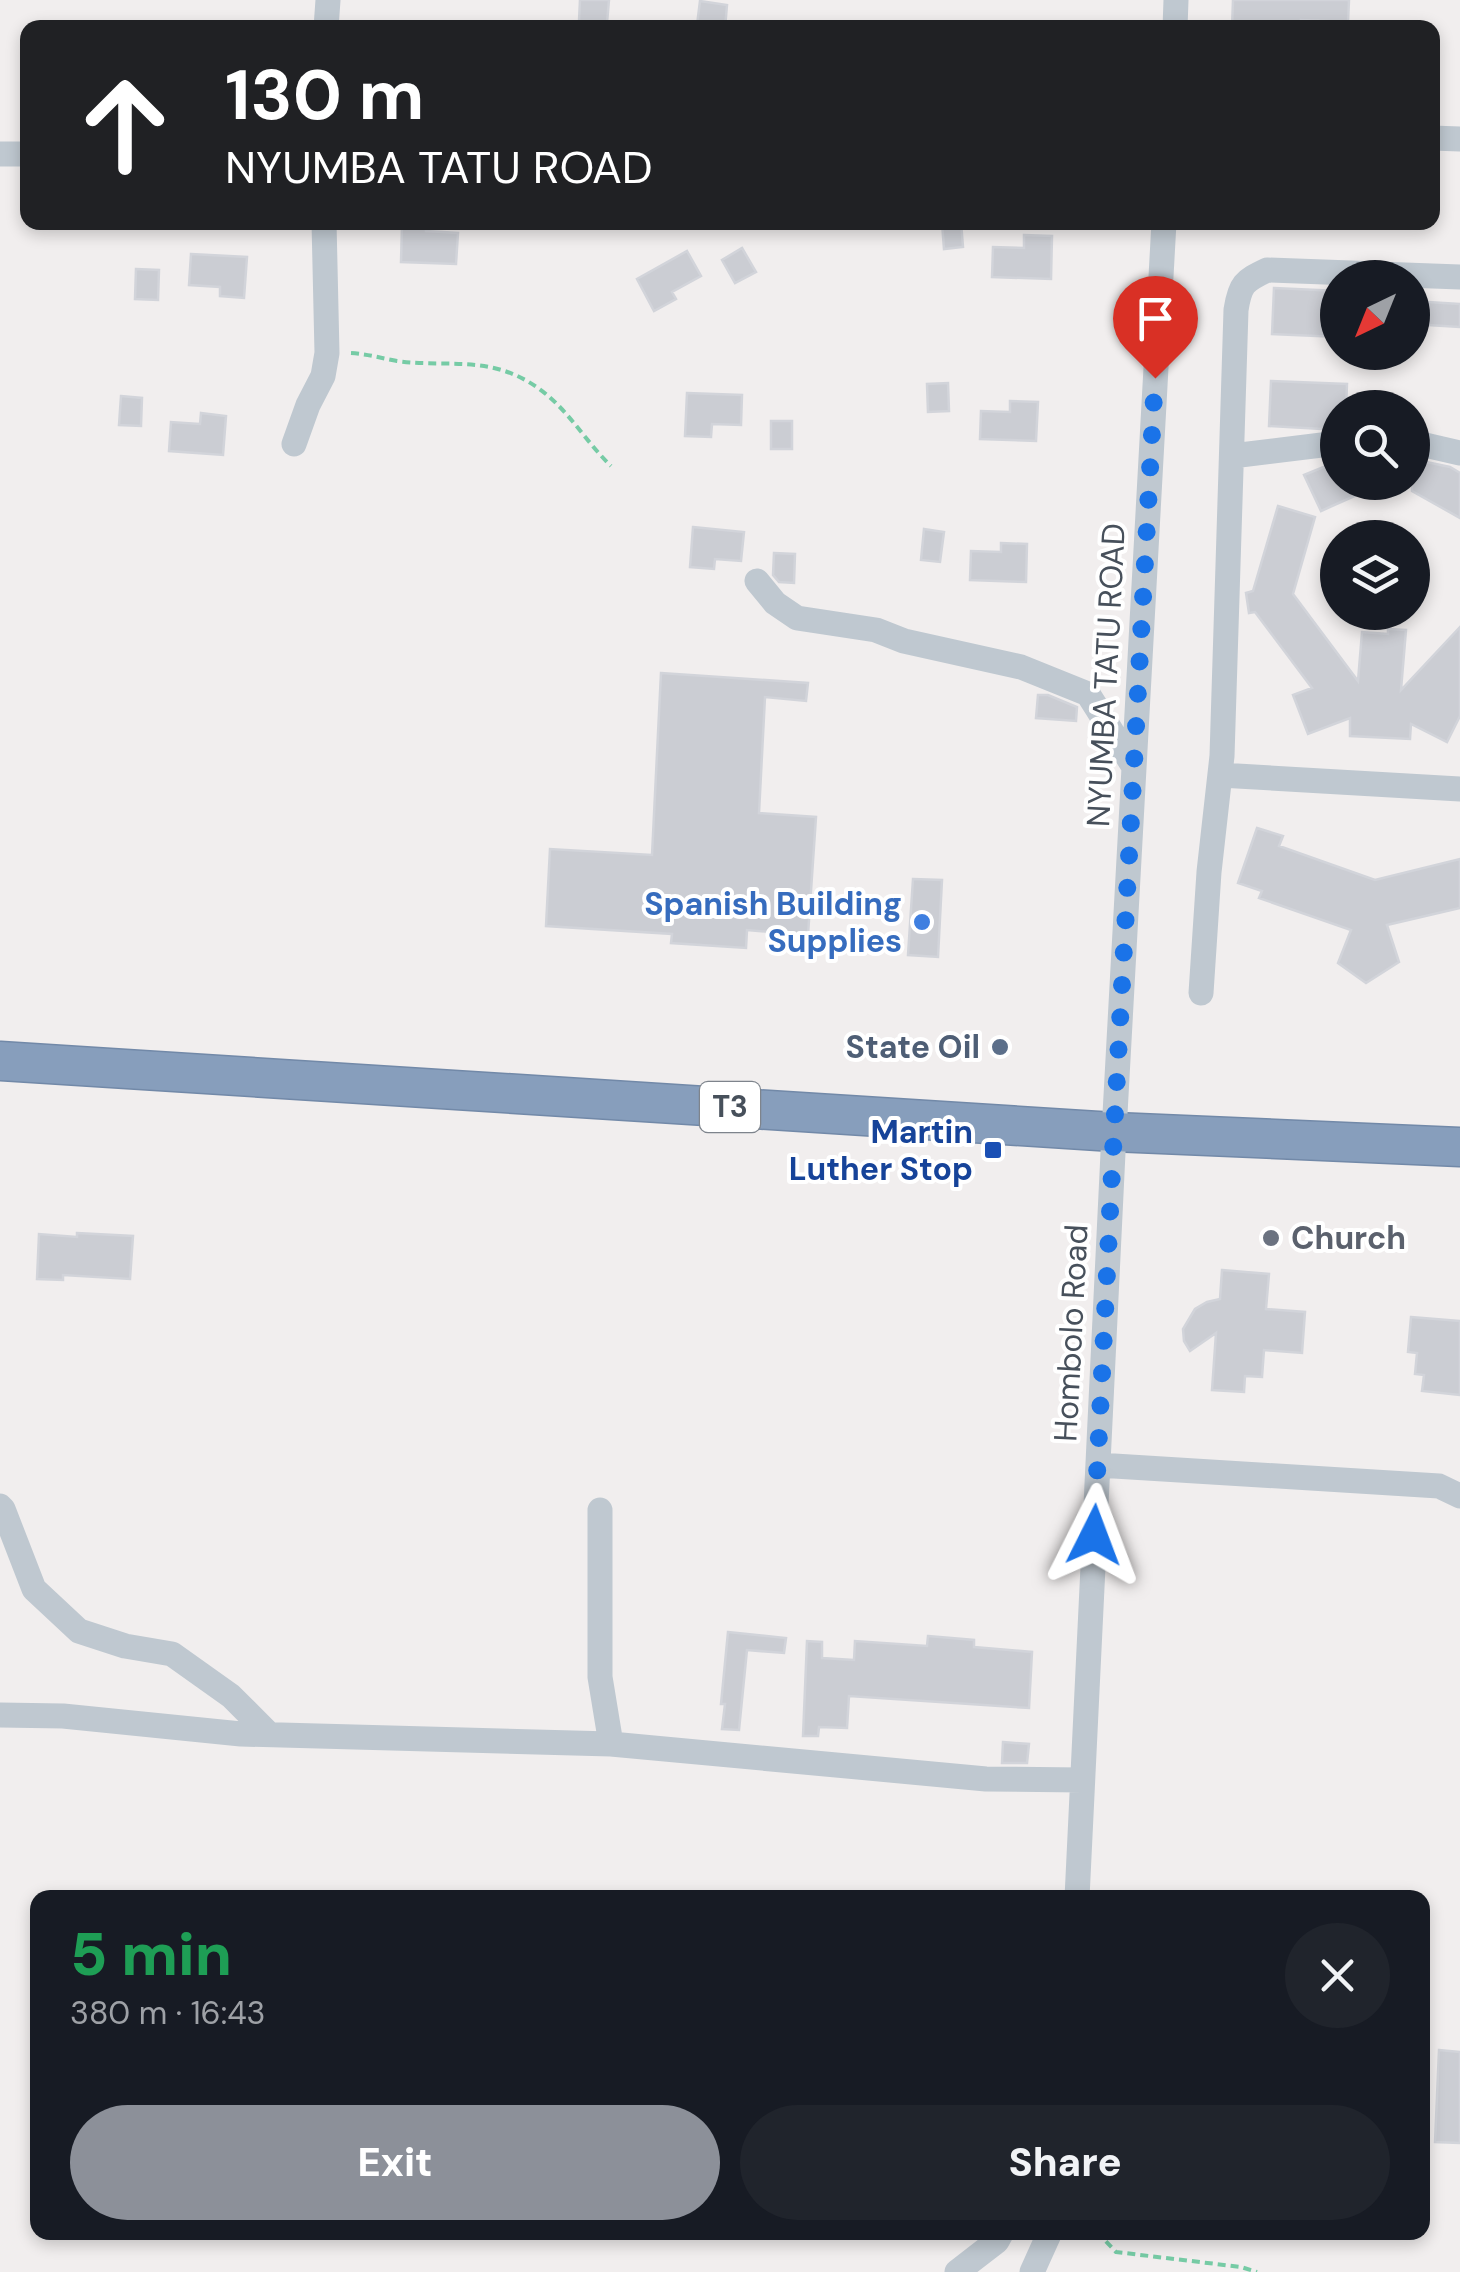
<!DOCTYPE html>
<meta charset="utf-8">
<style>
body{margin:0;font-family:"DM Sans",sans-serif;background:#20242c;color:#f1f3f6;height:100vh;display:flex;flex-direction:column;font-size:38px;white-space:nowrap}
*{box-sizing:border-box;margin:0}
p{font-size:32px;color:#9ea1a6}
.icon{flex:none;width:55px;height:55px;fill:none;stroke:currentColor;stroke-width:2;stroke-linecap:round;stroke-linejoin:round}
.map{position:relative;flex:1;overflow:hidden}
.sheet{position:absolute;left:30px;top:1890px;width:1400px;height:350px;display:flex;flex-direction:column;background:#171b24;border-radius:20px;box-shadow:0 5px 15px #0003}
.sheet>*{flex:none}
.top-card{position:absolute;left:20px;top:20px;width:1420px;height:210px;border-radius:20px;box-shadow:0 5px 15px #0003;background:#202124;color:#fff;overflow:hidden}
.needle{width:65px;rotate:223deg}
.tools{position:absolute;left:1320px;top:260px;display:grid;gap:20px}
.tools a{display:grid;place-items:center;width:110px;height:110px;border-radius:50%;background:#171b24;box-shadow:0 5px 15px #0003;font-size:50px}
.pin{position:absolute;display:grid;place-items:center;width:85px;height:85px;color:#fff;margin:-102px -42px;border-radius:50% 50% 50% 0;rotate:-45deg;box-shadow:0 0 10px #0007}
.pin .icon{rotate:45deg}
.me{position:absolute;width:110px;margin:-55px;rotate:3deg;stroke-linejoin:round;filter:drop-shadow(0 0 8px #0008)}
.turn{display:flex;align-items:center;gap:35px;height:210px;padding:0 40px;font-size:45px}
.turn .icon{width:130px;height:130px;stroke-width:2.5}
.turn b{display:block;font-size:70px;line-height:85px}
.round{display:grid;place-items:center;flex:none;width:105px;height:105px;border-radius:52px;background:#20242c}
.headline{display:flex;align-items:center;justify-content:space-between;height:170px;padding:0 40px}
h1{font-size:60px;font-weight:800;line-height:75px;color:#1e9e55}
.button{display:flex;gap:20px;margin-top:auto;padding:20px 40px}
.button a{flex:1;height:115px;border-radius:60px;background:#8c9099;color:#fff;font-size:40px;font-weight:800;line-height:115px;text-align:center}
.button a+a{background:#20242c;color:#f1f3f6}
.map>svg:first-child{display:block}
.building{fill:#cbcdd3;stroke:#d2d4da;stroke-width:2.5}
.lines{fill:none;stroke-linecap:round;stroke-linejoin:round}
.highway-casing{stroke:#7289a8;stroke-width:41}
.path{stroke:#76cba5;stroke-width:4;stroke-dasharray:8 5;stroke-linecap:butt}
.minor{stroke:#bfc8d0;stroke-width:25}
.highway{stroke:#879ebc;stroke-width:38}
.route{stroke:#1a73e8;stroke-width:18;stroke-dasharray:0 32.4}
.shop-dot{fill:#3f7fe0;stroke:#fff;stroke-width:4}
.service-dot{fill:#5c6f8a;stroke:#fff;stroke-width:4}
.transit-dot{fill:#1a4fb4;stroke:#fff;stroke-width:4}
.worship-dot{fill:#6b7280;stroke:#fff;stroke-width:4}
.labels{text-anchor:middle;stroke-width:8;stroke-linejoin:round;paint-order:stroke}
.shield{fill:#fff;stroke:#7e848c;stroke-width:2.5}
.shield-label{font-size:30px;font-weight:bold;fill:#47505b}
.street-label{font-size:32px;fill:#47505b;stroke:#fff}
.shop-label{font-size:32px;font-weight:bold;fill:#366cbe;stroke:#fff;text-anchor:end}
.service-label{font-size:32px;font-weight:bold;fill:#4e5e75;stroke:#fff;text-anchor:end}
.transit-label{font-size:32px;font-weight:bold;fill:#164399;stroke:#fff;text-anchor:end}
.worship-label{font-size:32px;font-weight:bold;fill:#5b616d;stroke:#fff;text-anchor:start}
</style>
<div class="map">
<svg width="1460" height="2272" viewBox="0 0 1460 2272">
<rect width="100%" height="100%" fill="#f1eeee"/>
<!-- building -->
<path class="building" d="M580,0H609L607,23L579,21Z
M1233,0H1349L1348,22L1301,20V28H1232Z
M700,1L727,5L725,28L697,25Z
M951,222H961L963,247L944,249L942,223Z
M402,224L426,225V231L458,233L456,264L401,262Z
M1024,235L1052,236L1051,279L992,277L993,247L1024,248Z
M742,248L756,272L735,283L722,260Z
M687,251L701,276L672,292L676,299L654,311L637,279Z
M191,254L247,257L244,298L220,296V287L189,285Z
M136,269L159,270L158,300L135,299Z
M1274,288L1338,291V337L1272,334Z
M1412,301L1460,304V327L1412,324Z
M1271,381L1347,384L1346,408H1338V427L1322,429L1269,426Z
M948,383L949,411L928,412L927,384Z
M687,393L742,395L741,425L712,424L711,437L685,436Z
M121,396L142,398L141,426L119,425Z
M1010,401L1038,402L1036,441L980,439L981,411L1010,412Z
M201,413L226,416L223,455L169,451L171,422L200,424Z
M771,421H792V449H771Z
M1412,459L1450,467L1460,473V518L1412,491Z
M1338,461V482H1386L1321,511L1304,475Z
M1278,506L1315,517L1293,594L1358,681L1362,632L1388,634V629L1406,630L1401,690L1460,627V716L1447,742L1411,724L1410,739L1350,736V718L1308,734L1293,695L1312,688L1255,612L1249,613L1246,593L1253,591Z
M693,527L744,532L741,561L715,559L714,569L690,567Z
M924,529L944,532L940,562L921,560Z
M1001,543L1027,544L1026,582L970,580L971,551L1001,552Z
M774,553L795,554L794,583L779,582L773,575Z
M661,673L808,683L806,701L765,697L759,813L816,817L808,935L747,930L746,948L671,943L672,934L546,926L550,849L652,855Z
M1038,695H1048L1077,707L1076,721L1036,718Z
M1257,828L1283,836L1279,846L1375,880L1460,859V908L1387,925L1399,962L1366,983L1338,963L1351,930L1259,898L1262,891L1238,883Z
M913,879L942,880L938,957L908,955Z
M77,1233L133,1236L130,1279L63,1275V1280L37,1279L39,1234L77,1237Z
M1222,1270L1269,1274L1266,1309L1305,1312L1302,1353L1264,1350L1262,1377L1245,1376L1244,1392L1212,1390L1216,1333L1190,1351L1184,1341L1183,1329L1195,1309L1207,1302L1220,1299Z
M1411,1317L1460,1321V1395L1422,1391L1424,1375L1415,1374L1417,1353L1408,1352Z
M728,1632L786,1638L784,1653L747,1650L739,1730L722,1729L725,1704H721Z
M928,1636L974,1640V1647L1032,1652L1029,1708L849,1696L847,1728L819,1727L818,1736H803L807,1641L822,1642V1658L854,1660L855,1641L927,1646Z
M1003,1742L1029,1744L1027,1763H1002Z
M1439,2050L1460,2052V2143L1435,2142Z"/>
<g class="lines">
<defs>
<path id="highway" d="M0,1061L1114,1132L1460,1147"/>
</defs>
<!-- highway casing -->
<use href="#highway" class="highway-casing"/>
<!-- path -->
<path class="path" d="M351,353C367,354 381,358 397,361C448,368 490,354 538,388C568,409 585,441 611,466
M1097,2232L1116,2252L1241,2267L1257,2272"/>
<!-- minor -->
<path class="minor" d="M326,28L328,0
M1175,28L1176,0
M1432,138L1460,139
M0,154H28
M1412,442L1460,453
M294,444L308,405L323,376L327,353L324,222
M1232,456L1338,443
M757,581L775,603L797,618L876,630L904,641L1021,667L1088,694L1134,767
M1220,775L1460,789
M1201,993L1209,872L1222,756L1236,310C1240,284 1244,281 1267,270L1460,277
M1098,1465L1439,1486L1460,1496
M0,1506L3,1509L34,1589L79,1631L125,1646L172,1654L231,1696L269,1734
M600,1510V1677L611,1744
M0,1715L63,1716L241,1734L611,1744L986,1779L1082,1780
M1077,1898L1114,1132L1164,222
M957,2272L997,2241L1002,2232
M1032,2272L1050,2232"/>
<!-- highway -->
<use href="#highway" class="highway"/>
</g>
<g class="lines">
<!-- route -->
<path class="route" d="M1094,1535L1114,1132L1155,378"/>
</g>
<!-- markers -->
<circle class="shop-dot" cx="922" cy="922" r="10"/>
<circle class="service-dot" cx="1000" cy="1047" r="10"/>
<rect class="transit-dot" x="983" y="1140" width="20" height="20" rx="5"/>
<circle class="worship-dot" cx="1271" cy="1238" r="10"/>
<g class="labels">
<!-- shield labels -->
<rect class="shield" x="700" y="1082" width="60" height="50" rx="8"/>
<g class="shield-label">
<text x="730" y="1117">T3</text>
</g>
<!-- street labels -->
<g class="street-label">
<text transform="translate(1106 675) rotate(-87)" y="11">NYUMBA TATU ROAD</text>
<text transform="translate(1071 1333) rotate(-87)" y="11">Hombolo Road</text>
</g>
<!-- shop labels -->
<g class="shop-label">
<text x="902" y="915">Spanish Building<tspan x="902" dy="37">Supplies</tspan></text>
</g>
<!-- service labels -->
<g class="service-label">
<text x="980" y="1058">State Oil</text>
</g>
<!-- transit labels -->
<g class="transit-label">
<text x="973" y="1143">Martin<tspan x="973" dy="37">Luther Stop</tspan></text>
</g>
<!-- worship labels -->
<g class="worship-label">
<text x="1291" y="1249">Church</text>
</g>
</g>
</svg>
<div class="tools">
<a><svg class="needle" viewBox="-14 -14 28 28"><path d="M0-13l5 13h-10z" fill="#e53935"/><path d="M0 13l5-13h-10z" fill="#9ea1a6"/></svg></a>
<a><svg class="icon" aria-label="search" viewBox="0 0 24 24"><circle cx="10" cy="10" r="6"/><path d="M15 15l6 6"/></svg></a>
<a><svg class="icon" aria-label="layers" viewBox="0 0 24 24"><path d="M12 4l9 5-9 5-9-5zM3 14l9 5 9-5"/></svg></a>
</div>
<div class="pin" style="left:1155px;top:378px;background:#d93025"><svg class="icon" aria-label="arrive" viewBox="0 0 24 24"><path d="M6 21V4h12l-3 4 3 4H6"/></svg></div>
<svg class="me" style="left:1094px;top:1535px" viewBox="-20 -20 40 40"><path d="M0-17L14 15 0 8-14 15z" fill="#1a73e8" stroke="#fff" stroke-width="4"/></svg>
<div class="top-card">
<div class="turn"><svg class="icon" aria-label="ahead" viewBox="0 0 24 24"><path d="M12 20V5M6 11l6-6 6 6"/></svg><div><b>130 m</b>NYUMBA TATU ROAD</div></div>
</div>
<section class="sheet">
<div class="headline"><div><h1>5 min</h1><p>380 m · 16:43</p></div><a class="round"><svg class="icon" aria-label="close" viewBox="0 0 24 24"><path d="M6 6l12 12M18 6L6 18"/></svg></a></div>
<div class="button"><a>Exit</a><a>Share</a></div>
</section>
</div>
